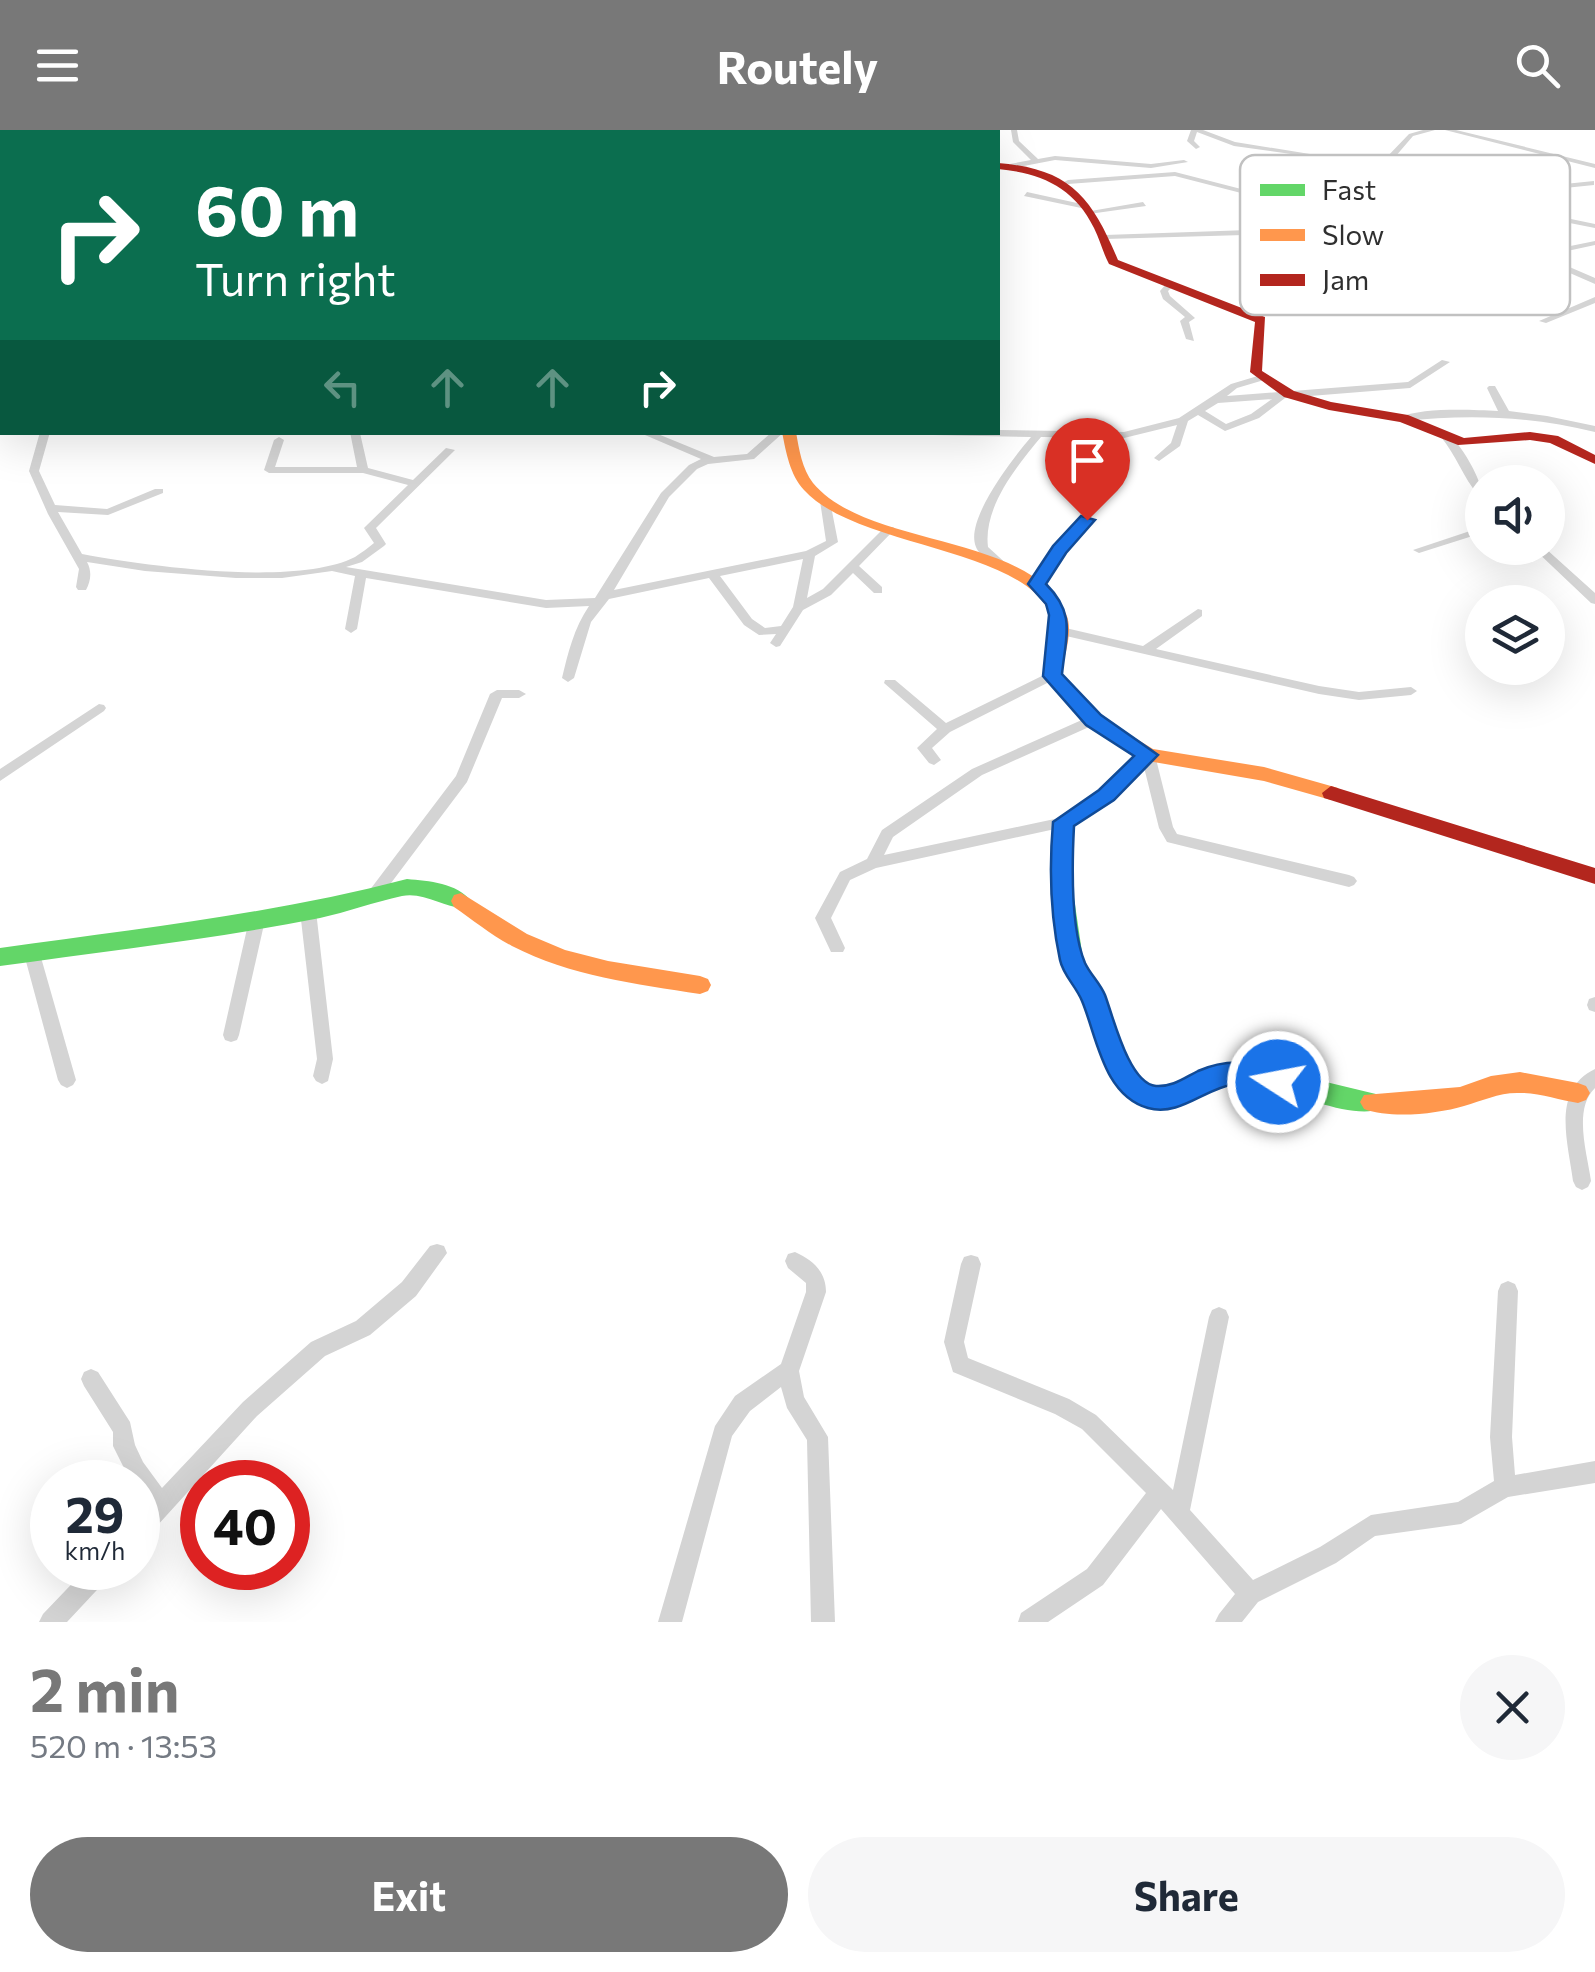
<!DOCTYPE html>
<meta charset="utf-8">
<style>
body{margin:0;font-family:Commissioner,sans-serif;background:#f6f6f7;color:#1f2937;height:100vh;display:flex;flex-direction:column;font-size:38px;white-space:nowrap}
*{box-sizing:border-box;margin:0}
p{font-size:32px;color:#747a83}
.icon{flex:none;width:55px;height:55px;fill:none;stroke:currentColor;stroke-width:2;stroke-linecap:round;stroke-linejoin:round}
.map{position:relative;height:1492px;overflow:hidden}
.panel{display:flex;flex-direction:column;background:#fff;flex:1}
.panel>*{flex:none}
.banner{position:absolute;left:0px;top:0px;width:1000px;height:305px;box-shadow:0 10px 40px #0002;background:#0b6e4f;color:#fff;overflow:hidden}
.controls{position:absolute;left:1465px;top:335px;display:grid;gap:20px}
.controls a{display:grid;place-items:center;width:100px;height:100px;border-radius:50%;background:#fff;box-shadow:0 10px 40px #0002;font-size:50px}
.speed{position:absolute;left:30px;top:1330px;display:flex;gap:20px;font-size:50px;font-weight:700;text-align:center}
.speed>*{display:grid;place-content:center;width:130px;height:130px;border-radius:50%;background:#fff;box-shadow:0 10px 40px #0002;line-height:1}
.speed small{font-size:25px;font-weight:400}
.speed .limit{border:15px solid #d22;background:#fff;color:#111}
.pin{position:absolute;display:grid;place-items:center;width:85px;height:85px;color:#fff;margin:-102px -42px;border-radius:50% 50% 50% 0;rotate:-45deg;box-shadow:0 0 10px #0007}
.pin .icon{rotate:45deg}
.me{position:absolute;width:110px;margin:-55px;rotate:281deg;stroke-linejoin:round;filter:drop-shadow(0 0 8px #0008)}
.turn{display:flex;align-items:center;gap:35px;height:210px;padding:0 30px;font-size:45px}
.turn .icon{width:130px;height:130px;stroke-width:2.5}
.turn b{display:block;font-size:70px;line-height:85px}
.lanes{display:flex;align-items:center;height:95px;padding:0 30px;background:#0003;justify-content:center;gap:50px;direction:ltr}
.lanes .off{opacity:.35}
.round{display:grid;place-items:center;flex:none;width:105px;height:105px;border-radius:52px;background:#f6f6f7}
.summary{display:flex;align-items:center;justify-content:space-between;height:170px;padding:0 30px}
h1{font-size:60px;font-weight:700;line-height:75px;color:#787878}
.button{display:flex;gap:20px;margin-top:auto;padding:20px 30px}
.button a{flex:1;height:115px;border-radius:60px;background:#787878;color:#fff;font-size:40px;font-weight:700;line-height:115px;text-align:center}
.button a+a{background:#f6f6f7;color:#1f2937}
header{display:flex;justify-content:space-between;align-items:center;height:130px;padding:0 30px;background:#787878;color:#fff;font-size:45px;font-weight:700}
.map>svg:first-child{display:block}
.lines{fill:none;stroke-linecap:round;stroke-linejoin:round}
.street{fill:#d4d4d4;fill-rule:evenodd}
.fast{fill:#63d668;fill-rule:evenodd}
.slow{fill:#ff974d;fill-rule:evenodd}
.jam{fill:#b3261e;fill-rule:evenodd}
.route{fill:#1a73e8;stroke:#114b97;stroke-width:2.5}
.key{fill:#fff;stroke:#c1c1c1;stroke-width:2.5}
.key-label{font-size:28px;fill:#2f2f2f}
</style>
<header><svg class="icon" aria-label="menu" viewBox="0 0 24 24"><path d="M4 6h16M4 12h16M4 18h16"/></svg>Routely<svg class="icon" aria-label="search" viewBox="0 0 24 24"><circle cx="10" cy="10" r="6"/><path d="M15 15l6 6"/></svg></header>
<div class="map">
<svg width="1595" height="1492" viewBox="0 0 1595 1492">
<rect width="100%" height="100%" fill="#fff"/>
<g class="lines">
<!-- street -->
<path class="street" d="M454,0H460L461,2H455Z
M538,0H544L545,2H539Z
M1011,0H1017L1019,11L1038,29L1055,26L1151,34L1184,30L1188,32L1151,38L1055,30L1013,38L1010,34L1031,30L1013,12Z
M1191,0H1203L1235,12L1316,25L1312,27L1234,16L1197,2L1194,11L1200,17L1196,19L1187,11Z
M1423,0H1435L1413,6L1389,34L1365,37L1374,54L1402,56L1443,47L1545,56L1594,51V55L1545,60L1443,51L1414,57L1479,63L1508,76L1595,94V98L1503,80L1477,67L1418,62L1352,70L1245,64L1175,46L1068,54L1064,52L1068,50L1175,42L1245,60L1352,66L1402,61L1368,58L1357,35L1384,30L1409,4Z
M1445,0H1456L1595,34V38Z
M0,59H2V63H0Z
M1027,62L1086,75L1090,77L1086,79L1024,66Z
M1143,72L1146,76L1089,84L1085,82Z
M0,82H2V90H0Z
M1285,82L1337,85L1341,87L1337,89L1286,86L1260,95L1257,100L1328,104L1332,106L1331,108L1252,104L1254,110L1348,120L1352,122L1348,124L1251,114H1248L1244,105L1105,109L1101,107L1105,105L1249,100L1254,91Z
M1595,111V115L1544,126L1595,148V154L1540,130V126L1406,116L1402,114L1406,112L1541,122Z
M0,133L2,134V141H0Z
M1167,153L1174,155L1168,161L1170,166L1195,188L1189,192L1194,211L1186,209L1180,191L1185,187L1163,169L1160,161Z
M2,165V171L0,172V166Z
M1595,167V173L1546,193L1539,191Z
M0,195L2,196V202L0,201Z
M1442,230L1450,232L1410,258L1285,268L1259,288L1225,301L1198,285L1188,291L1180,316L1159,331L1154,328L1171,313L1177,295L1124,308L1041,307C1017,336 983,377 988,417L1010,437L1012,439L1006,442C997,438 980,427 976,417C964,390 1014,327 1031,307L933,305L928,302H998V300L1124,302L1179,288L1231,254L1261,245L1264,246V250L1237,258L1227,266L1408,252ZM1272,269L1251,284L1226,294L1205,281L1218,273Z
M2,232V238L0,239V233Z
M1489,256H1495L1509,281L1547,286L1595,296V302C1531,286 1469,284 1403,291L1398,288C1423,277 1470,280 1498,281L1487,258Z
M2,267V273L0,274V268Z
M40,302H50L39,341L55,375L107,379L155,359H163V363L108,385L58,382L82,424C147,436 296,457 355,427C361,423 368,418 374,413L364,398L366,396L408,355L363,343H269L264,340L274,310L279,307L284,310L275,337H357L350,302L360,303L368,338L413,350L446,318L455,320L376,398L386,414L384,416L362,432L346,437L546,470L595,468L661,363L689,335L701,329L638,302H653L714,327L747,324L772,302H784L754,329L708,334L697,339L669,367L614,460L806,421L826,411L820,371L825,368L830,371L838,412L815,426L807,468L823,459L885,397H893L895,399L859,436L882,457V463H874L853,443L831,465L803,480L780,516L776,517L770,513L776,504L759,505L744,495L709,448L609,469L591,492L574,548L568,552L562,548C568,523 574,498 589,476L546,478L366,448L357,499L351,503L345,499L355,446L332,441L282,448H236L145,441L87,432C92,441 91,451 86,460H78L76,457L79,439L48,384L29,341ZM803,429L793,477L781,496L765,498L752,489L720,446Z
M1442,305H1450C1462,317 1482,349 1482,366L1478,365C1463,347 1456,325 1441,307Z
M1087,387L1091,388V392L1063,422L1040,457H1032L1030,454L1055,418L1083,388Z
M1482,397V403L1419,423L1413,420Z
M1533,418H1545L1595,463V474L1591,473Z
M1198,479L1202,480V486L1156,519L1319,556L1359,562L1411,557L1417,561L1411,565L1359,570L1319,564L1053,503L1051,500L1057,496L1143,516Z
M1052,541L1058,545L1057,548L950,602L932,618L941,630L934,635L929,633L917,618L937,599L884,553L885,550H895L946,593Z
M497,560H519L526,564L519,568H502L467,652L379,769H369L366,765L369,761L456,646L490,564Z
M99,574L104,575L106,578L104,581L0,651V639Z
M1093,585L1098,587L1100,590L1098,593L982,645L893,707L884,725L1064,687L1071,692L1069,696L876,738L850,750L831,788L845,818L843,822H831L815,788L840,742L867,729L882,700L972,639Z
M1148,620L1155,625L1173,697L1177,704L1349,745L1354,747L1357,751L1354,755L1349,757L1167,712L1159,698L1141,625Z
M308,775L313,777L316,781L333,929L328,951L322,954L316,951L313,946L317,929L300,781L303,777Z
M257,784L262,786L265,790L239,905L237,910L231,912L225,910L223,905L249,790L252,786Z
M32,818L38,819L40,824L76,950L73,955L67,958L61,955L58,950L24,824L26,819Z
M1595,867V882L1589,880L1587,875L1589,869Z
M1595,939V958C1573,979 1587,1023 1591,1051L1588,1057L1582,1060L1576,1057L1573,1051C1568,1012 1551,960 1595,939Z
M437,1114L444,1116L447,1123L416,1166L370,1205L325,1226L257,1286L146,1408L138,1411V1384L147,1374L138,1361V1352H131L113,1316V1302L84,1256L81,1249L84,1242L91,1239L98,1242L130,1292L135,1315L143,1332L162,1358L243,1272L311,1212L356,1191L402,1152L430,1116Z
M795,1122C813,1130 826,1142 826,1162L799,1241L804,1267L828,1307L835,1492H811L807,1310L787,1278L781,1257L750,1281L732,1306L682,1492H658L715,1296L735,1266L781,1234L806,1162V1153L788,1138L785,1131L788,1124Z
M971,1125L978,1127L981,1134L964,1212L968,1228L1069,1269L1096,1285L1173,1360L1209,1187L1212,1180L1219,1177L1226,1180L1229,1187L1190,1380L1253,1450L1320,1417L1371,1385L1458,1372L1494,1351L1490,1307L1498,1161L1501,1154L1508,1151L1515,1154L1518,1161L1512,1307L1515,1345L1595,1331V1353L1508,1367L1461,1394L1375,1406L1336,1433L1258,1472L1242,1492H1215L1219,1484L1235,1464L1161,1379L1103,1455L1048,1492H1018L1021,1483L1087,1439L1146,1363L1082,1299L1055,1284L953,1242L944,1212L961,1134L964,1127Z
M87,1438H113L110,1446L67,1492H39L43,1484Z"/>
<!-- fast -->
<path class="fast" d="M1148,619L1157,625L1154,630L1113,670L1073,695V761L1083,829L1107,874L1127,931L1144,953L1152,957H1171L1225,935L1247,933L1380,965L1384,972L1380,979C1350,990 1288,960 1255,954C1217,948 1189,984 1153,978C1102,969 1101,906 1083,868C1074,849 1062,836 1058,814C1051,773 1052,733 1054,692L1099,660L1142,620Z
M407,749C429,751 457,753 471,771L468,777C450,782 426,761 402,766C374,772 347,782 320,788C214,809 107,821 0,836V818C137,799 273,784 407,749Z"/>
<!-- slow -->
<path class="slow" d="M782,302H796C799,319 802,339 813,353C868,419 1030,402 1066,484C1074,501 1064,526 1061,544L1099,586L1153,619L1264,637L1338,658L1340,663L1338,668L1331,670L1264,651L1142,630L1087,594L1043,545C1046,527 1057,502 1050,484C1022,417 857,418 804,360C790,345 786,322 782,302Z
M461,763L527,804L565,820L608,831L700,846L708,849L711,855L708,861L700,864C636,854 570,846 512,816C491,805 473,790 454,777L451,771L454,765Z
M1520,942L1578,953L1586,956L1590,963L1586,970L1578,973C1559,970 1536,962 1517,963C1498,963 1482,971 1464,976C1437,984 1391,989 1364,979L1360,972L1364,965L1460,957L1491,946Z"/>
<!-- jam -->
<path class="jam" d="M998,33C1070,39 1091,66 1118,130L1265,187L1262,241L1294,261L1331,272L1408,285L1464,308L1530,302L1558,306L1595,325V334L1550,313L1530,310L1458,315L1400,292L1329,280L1284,267L1250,242L1255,192L1109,134C1103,123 1100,110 1094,98C1074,57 1041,43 998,39Z
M1331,656L1595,738V754L1324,668L1322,663Z"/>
</g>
<!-- route -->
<path class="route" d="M1081,386L1095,390L1066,423L1046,454C1076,484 1066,505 1062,544L1101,585L1158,625L1114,670L1074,696C1072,734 1070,797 1085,833C1090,844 1100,853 1105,865C1113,886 1129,954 1156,956C1173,957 1184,948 1198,941C1229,927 1257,932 1287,943L1291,952L1287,960C1269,966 1253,951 1235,954C1205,958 1180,987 1148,978C1103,965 1097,907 1082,871C1076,856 1063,845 1060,830C1050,784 1049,739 1053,692L1099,660L1134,626L1086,595L1043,546L1049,485L1046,474L1028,454L1053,416Z"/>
<!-- legend -->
<rect x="1240" y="25" width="330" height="160" rx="15" class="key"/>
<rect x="1260" y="54" width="45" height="12" fill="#63d668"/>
<rect x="1260" y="99" width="45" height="12" fill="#ff974d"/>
<rect x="1260" y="144" width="45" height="12" fill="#b3261e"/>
<g class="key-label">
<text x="1322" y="70">Fast</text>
<text x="1322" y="115">Slow</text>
<text x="1322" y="160">Jam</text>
</g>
</svg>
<div class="controls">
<a><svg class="icon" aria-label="sound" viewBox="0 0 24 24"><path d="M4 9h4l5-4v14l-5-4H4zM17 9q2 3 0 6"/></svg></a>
<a><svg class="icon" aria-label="layers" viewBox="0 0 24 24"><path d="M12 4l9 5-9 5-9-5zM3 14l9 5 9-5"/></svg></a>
</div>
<div class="speed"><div>29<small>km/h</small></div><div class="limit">40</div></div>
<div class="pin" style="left:1087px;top:390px;background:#d93025"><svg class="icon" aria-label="arrive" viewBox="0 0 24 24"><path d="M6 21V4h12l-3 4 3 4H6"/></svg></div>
<svg class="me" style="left:1278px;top:952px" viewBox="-20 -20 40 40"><circle r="17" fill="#1a73e8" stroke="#fff" stroke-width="3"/><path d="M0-11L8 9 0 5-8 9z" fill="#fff"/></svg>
<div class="banner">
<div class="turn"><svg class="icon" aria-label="right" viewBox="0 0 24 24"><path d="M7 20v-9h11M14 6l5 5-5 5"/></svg><div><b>60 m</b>Turn right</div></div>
<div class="lanes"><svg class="icon off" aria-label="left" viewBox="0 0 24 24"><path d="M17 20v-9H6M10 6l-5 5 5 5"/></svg><svg class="icon off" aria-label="ahead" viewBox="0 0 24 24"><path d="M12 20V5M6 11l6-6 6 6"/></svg><svg class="icon off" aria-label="ahead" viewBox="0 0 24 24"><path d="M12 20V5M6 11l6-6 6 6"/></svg><svg class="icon" aria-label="right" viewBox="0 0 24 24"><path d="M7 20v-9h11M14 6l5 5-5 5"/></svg></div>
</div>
</div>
<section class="panel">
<div class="summary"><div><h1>2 min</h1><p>520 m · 13:53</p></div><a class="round"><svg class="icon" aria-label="close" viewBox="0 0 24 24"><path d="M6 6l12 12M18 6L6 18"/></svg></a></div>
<div class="button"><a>Exit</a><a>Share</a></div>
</section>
